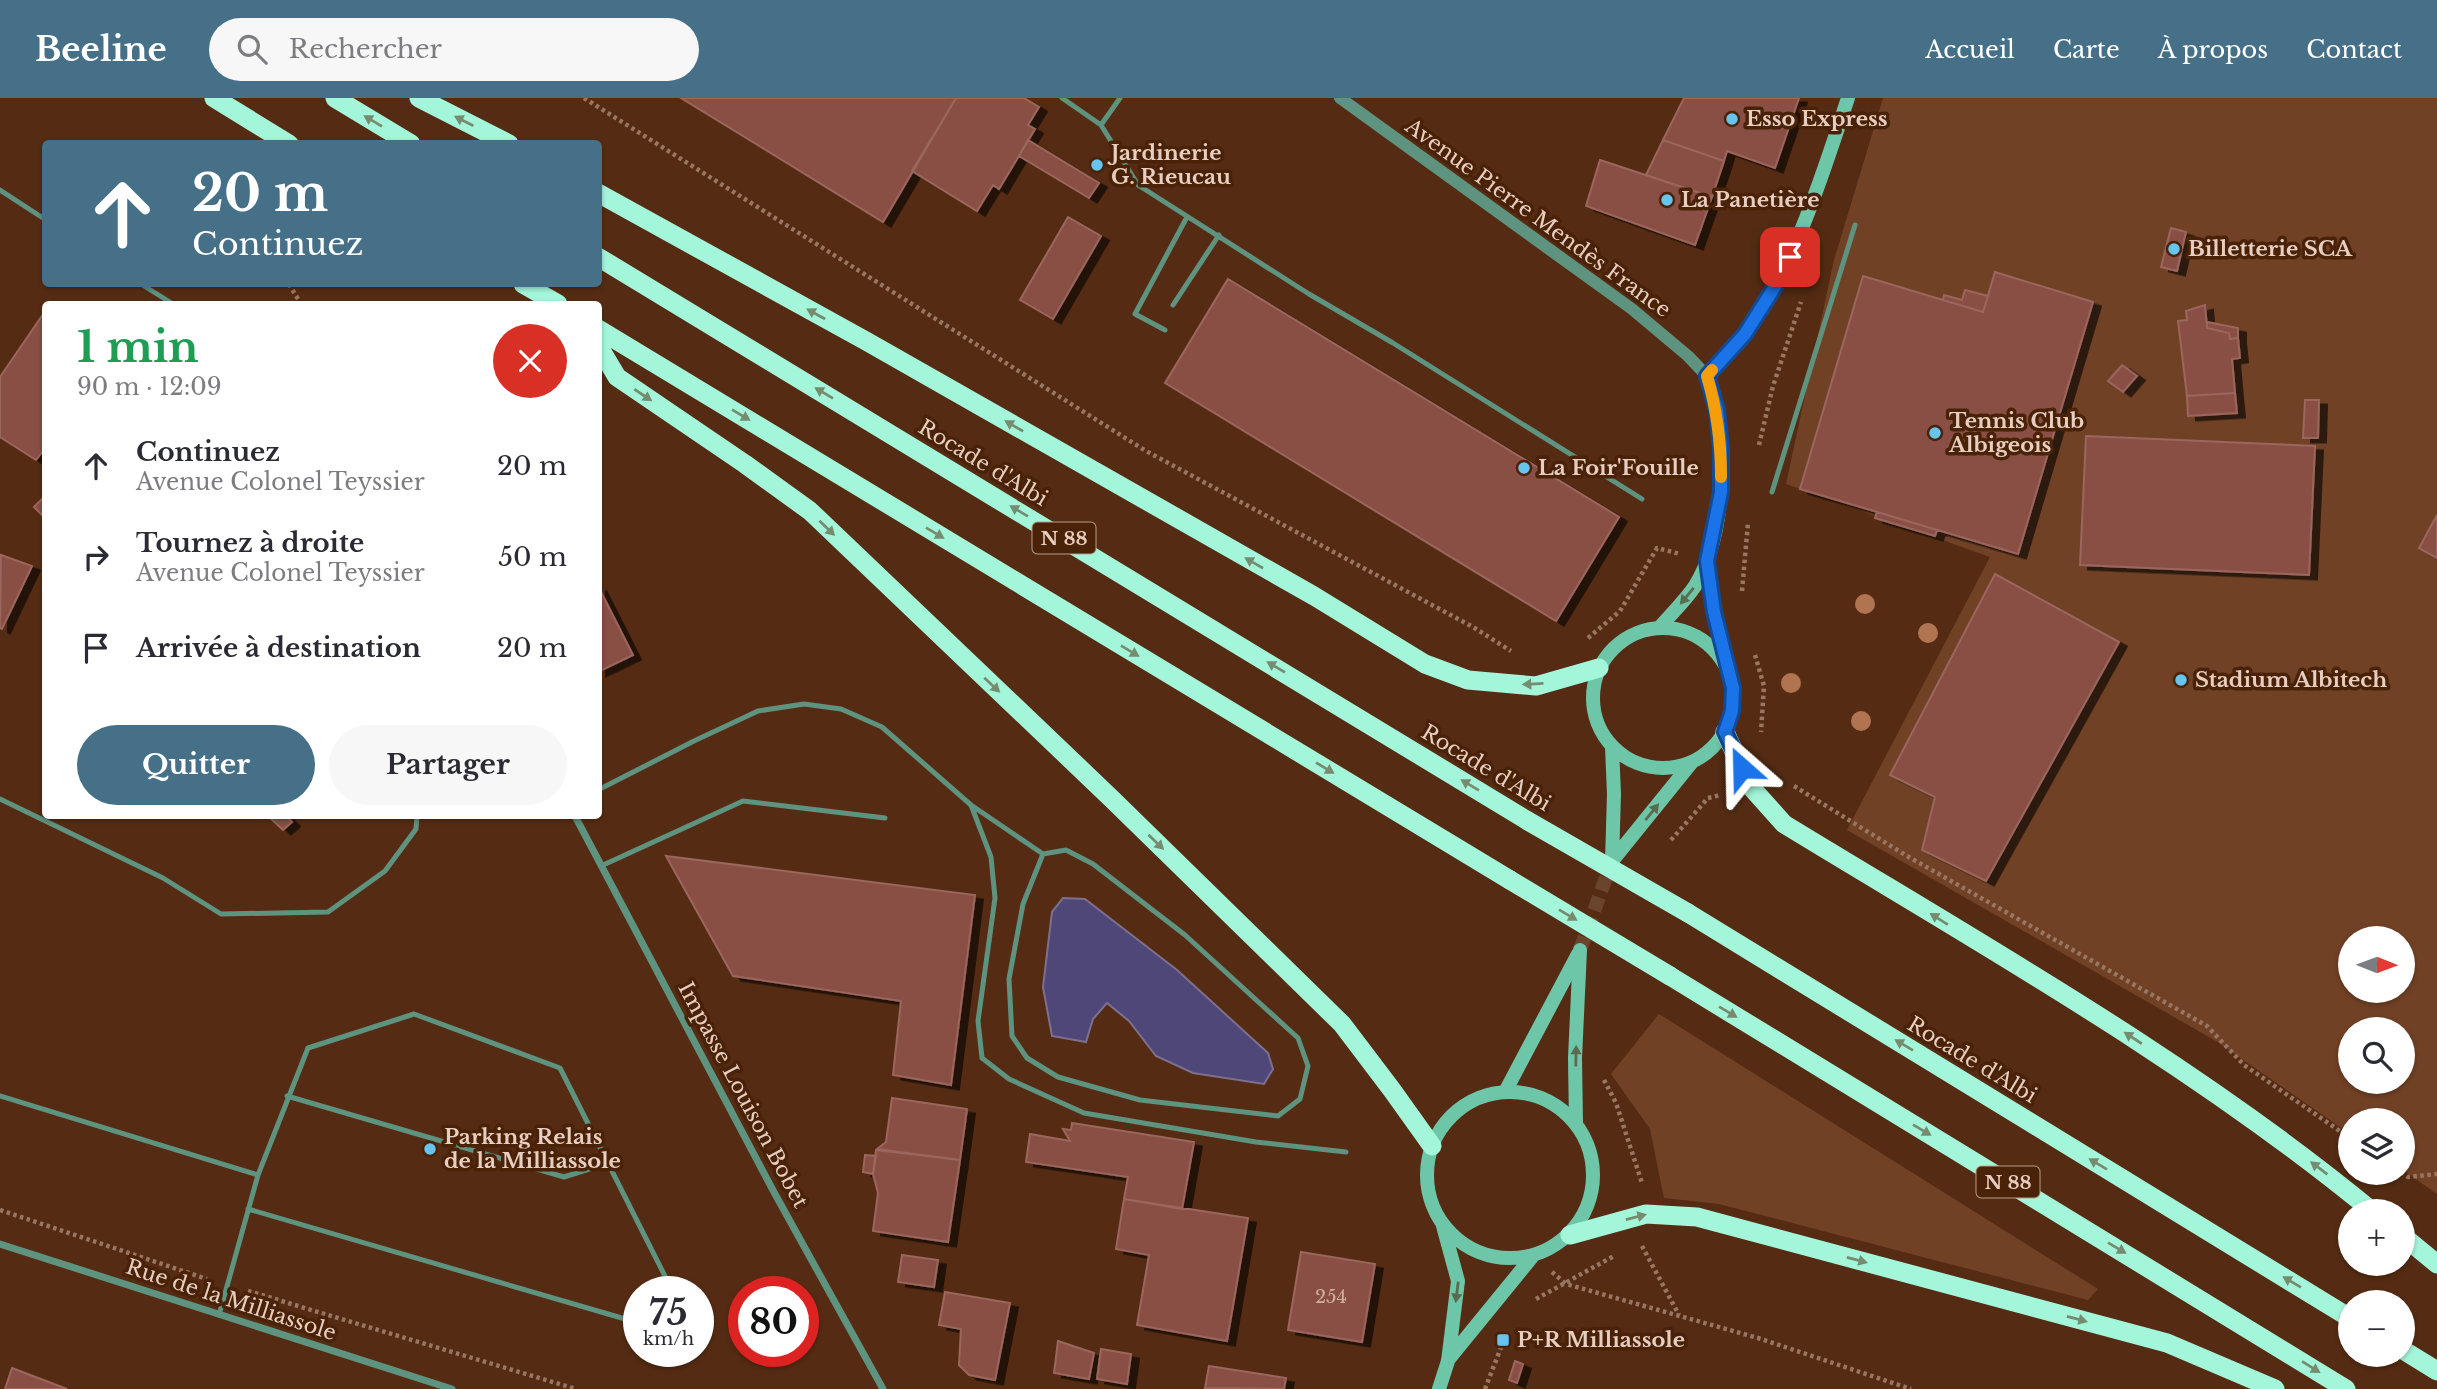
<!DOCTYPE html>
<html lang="fr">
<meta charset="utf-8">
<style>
body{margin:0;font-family:"Libre Baskerville",serif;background:#f7f7f7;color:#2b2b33;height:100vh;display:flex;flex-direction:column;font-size:26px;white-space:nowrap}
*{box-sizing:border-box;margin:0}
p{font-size:23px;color:#7c7c81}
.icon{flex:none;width:38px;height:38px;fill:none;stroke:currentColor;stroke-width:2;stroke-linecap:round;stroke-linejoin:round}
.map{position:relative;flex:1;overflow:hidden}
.side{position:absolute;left:42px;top:203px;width:560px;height:518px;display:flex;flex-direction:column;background:#fff;border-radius:7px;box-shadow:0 2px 5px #0004}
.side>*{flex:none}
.guide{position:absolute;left:42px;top:42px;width:560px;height:147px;border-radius:7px;box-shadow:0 2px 5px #0004;background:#467088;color:#fff;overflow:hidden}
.needle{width:46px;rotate:91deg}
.tools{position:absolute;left:2338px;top:828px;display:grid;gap:14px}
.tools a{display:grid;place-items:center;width:77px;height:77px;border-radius:50%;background:#fff;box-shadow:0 2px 5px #0004;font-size:35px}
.speed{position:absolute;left:623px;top:1178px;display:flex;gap:14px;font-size:35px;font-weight:700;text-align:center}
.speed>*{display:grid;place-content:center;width:91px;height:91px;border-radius:50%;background:#fff;box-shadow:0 2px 5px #0004;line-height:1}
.speed small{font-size:18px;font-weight:400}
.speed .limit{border:10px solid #d22;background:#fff;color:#111}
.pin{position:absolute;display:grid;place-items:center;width:60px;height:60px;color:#fff;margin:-30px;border-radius:14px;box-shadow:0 4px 10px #0006}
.me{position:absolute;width:77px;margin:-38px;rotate:335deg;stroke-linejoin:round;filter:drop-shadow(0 0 5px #0008)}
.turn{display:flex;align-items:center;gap:24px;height:147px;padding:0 35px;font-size:32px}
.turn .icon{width:91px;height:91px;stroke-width:2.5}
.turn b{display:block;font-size:49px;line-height:60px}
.round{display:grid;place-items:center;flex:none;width:74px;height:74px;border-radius:37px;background:#f7f7f7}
.overview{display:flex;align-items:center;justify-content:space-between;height:119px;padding:0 35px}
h1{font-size:42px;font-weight:700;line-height:52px;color:#1e9e55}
.cta{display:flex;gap:14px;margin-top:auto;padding:14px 35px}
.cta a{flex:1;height:80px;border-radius:42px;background:#467088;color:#fff;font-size:28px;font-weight:700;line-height:80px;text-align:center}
.cta a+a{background:#f7f7f7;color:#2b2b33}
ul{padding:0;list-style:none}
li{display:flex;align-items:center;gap:21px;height:91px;padding:0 35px}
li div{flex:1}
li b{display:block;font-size:26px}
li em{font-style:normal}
header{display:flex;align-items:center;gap:42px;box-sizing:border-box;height:98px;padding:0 35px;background:#467088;color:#fff}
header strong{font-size:33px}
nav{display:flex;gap:38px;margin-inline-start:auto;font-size:24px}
.search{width:490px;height:63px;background:#f7f7f7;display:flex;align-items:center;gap:18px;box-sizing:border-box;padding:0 24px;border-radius:38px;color:#7c7c81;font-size:26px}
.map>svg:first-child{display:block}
.green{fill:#714125;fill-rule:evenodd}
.water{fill:#4f4778;stroke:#7d708e;stroke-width:2}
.building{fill:#894f45;stroke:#9b665d;stroke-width:2;filter:url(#shadow)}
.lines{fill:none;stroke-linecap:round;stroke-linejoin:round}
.secondary-tunnel{stroke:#6b442d;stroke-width:14;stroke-dasharray:14 7;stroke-linecap:butt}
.path{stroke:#987662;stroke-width:4.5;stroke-dasharray:3.5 3.5;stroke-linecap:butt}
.service{stroke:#5e9380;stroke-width:5}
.minor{stroke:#5e9380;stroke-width:7}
.tertiary{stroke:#5e9380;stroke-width:12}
.secondary{stroke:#6ec6a9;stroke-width:14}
.trunk{stroke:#a4f6da;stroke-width:19}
.trunk-bridge{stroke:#a4f6da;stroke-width:19}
.tree{fill:#b17450}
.oneway{fill:#768c71}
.oneway2{fill:#5a6c50}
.route-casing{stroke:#114b97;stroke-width:18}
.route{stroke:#1a73e8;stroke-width:12}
.slow{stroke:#f59e0b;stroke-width:12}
.poi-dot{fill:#67c4ef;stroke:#492208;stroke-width:2.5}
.labels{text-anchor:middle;stroke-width:7;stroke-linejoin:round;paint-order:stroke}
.number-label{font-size:18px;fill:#d0aea1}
.shield{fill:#492208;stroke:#b89a89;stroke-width:2}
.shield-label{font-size:19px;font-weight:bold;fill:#e8cec0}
.poi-label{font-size:21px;font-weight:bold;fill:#e8cec0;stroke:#492208;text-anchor:start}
.street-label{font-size:21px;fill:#e8cec0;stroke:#492208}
</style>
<header>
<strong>Beeline</strong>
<div class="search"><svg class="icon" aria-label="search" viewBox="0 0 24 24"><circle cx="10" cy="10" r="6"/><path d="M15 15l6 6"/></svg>Rechercher</div>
<nav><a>Accueil</a><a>Carte</a><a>À propos</a><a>Contact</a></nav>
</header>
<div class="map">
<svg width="2437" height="1291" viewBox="0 0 2437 1291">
<defs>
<filter id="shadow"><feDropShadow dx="8" dy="4.5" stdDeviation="0" flood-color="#0009"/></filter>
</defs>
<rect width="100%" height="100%" fill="#552c13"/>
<!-- green -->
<path class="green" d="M1883,0H2437V1096L2403,1072V1022H2350V1036L2216,943L1847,732L1990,459L1786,386L1834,162ZM2350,840H2403V892H2350ZM2350,931H2403V984H2350Z
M1659,916L2098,1191L2088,1202L1719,1106L1664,1100L1650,1031L1611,976Z"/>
<!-- water -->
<path class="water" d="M1063,800L1085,801L1177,872L1268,955L1273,971L1264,986L1193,975L1156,958L1129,923L1107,905L1093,921L1086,944L1052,938L1043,889L1052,814Z"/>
<!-- building -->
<path class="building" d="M681,0H956L883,124Z
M956,0H1024L1039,9L1028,27L1035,31L999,91L993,87L977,113L912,73Z
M1684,0H1799L1775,70L1727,53L1724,63L1663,42Z
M1028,42L1099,85L1089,100L1019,58Z
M1663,42L1724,63L1712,99L1646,77Z
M1600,62L1712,99L1695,147L1586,108Z
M1068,119L1101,138L1053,221L1020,202Z
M2171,130L2186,134L2177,173L2161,169Z
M1995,174L2093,204L2018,456L1800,391L1863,178L1983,214Z
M1228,181L1619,419L1556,523L1165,285Z
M1965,192L1988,198L1983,214L1943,202L1944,197L1962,202Z
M2205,207L2207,230L2229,235L2230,241L2238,240L2240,260L2232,261L2235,295L2187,298L2178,223L2187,222L2186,213Z
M46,212V349L36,362L0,339V279Z
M2207,224L2238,230V240L2230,241L2229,235L2207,230Z
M2122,267L2137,278L2123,294L2108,283Z
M2235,295L2237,315L2188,318L2187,298Z
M2305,302H2319L2318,340H2303Z
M2086,338L2315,348L2309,477L2080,467Z
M46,397V421L34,409Z
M1877,414L1937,432L1935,438L1875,420Z
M2437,417V460L2419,450Z
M1,457L32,468L2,531L0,530Z
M1995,476L2119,544L1986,783L1922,752L1935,699L1890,677Z
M598,488L633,557L598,574Z
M273,718H286L292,724L283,732L270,720Z
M666,758L975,797L951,987L893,977L901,903L733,878Z
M892,1000L967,1011L960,1062L877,1051L886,1044Z
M1072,1025L1194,1044L1182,1111L1124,1101L1128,1079L1026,1064L1030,1036L1070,1043L1063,1031L1071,1032Z
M876,1052L960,1062L948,1144L873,1133L878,1095L873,1076Z
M865,1057L876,1058L873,1076L863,1074Z
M1124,1101L1248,1120L1227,1243L1137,1227L1149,1157L1116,1151Z
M1301,1154L1375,1166L1362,1244L1288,1232Z
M902,1157L938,1162L934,1189L898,1184Z
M945,1194L1010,1205L995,1282L969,1277L959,1267L961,1231L939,1227Z
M1058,1243L1094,1255L1089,1281L1054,1275Z
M1101,1251L1131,1256L1127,1286L1097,1281Z
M1515,1263L1523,1266L1517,1285L1509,1282Z
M1209,1268L1286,1280L1284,1291L1205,1290Z
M12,1270L67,1291H5Z"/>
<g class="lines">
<!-- secondary-tunnel -->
<path class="secondary-tunnel" d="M1580,852L1612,763"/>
<!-- path -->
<path class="path" d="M584,0L1146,353L1473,529L1511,553
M289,186L301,206
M1759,347L1773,288L1801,204
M1742,493L1748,425
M1588,540L1620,513L1657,450L1680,456
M1755,557L1764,588L1761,634
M1794,688L1907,758L2207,928L2244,967L2350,1040
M1671,742L1708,700L1721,697
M1604,982L1616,1005L1642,1085
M2401,1074L2408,1079L2437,1076
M0,1112L207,1181
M1642,1148L1679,1217
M1552,1174L1566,1186L1758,1240L1911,1291
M248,1193L576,1291
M1536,1201L1614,1158
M1485,1291L1505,1239"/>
<!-- service -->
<path class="service" d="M1062,0L1101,27L1120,0
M1101,27L1138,87L1309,196L1393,245L1642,401
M0,92L46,122
M141,186L173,206
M1173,207L1219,137
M1165,232L1135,216L1187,119
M1772,394L1855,127
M598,692L694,643L758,613L804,606L841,611L882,629L971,707L991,759L995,800L978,923L982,960L1009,981L1084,1015L1256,1044L1346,1054
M0,701L163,780L221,816L328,814L385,773L416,731L417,718
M971,707L1043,756L1023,806L1009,881L1012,938L1027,960L1058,979L1140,1002L1278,1018L1300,1001L1308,968L1298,940L1185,837L1093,766L1066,752L1043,756
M601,768L743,703L885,720
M0,998L258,1077
M287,998L564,1079L608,1065
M248,1111L639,1225
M219,1217L258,1077L308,950L414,916L560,970L673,1194"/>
<!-- minor -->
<path class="minor" d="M575,718L775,1096L883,1291
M0,1146L452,1291"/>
<!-- tertiary -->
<path class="tertiary" d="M1340,0L1632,211L1688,258L1707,278"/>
<!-- secondary -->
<path class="secondary" d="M1707,462L1714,514L1725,561
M1660,529C1671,516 1685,503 1695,488C1723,442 1726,367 1718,314C1715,302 1711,290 1707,278C1720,264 1736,250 1747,235C1796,163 1821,81 1848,0
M1593 600a70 70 0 1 1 140 0a70 70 0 1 1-140 0Z
M1612,649L1614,696L1612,763
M1612,763L1692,664
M1427 1077a83 83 0 1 1 166 0a83 83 0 1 1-166 0Z
M1505,994L1578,856
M1576,1026L1575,960L1580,852
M1448,1262L1532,1159
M1439,1291L1448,1263L1458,1183L1443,1128"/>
<!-- trunk -->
<path class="trunk" d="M214,0L289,46
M335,0L411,46
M419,0L509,46
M598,95L866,243L1314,498L1425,566L1468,582L1536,588L1599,570
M598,159L1528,723
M523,186L558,206
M598,231L1510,782
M598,247L617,279L745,366L810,413L1112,701L1342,926L1392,992L1432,1048
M1725,634L1750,688L1784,726C1984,848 2191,964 2372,1113
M1688,815L2350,1220
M1670,878L2346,1291
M1570,1137L1646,1116L1697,1119L2167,1245L2275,1291
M2403,1138L2437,1166
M2403,1252L2437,1273"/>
<!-- trunk-bridge -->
<path class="trunk-bridge" d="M1528,723L1688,815
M1510,782L1670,878"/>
</g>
<!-- trees -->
<g class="tree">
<circle cx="1865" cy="506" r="10"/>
<circle cx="1928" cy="535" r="10"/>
<circle cx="1791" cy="585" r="10"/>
<circle cx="1861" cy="623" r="10"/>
</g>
<!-- one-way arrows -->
<defs><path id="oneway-solid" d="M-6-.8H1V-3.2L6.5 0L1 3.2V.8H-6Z" transform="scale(1.75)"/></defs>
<g class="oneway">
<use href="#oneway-solid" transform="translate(373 23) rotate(-149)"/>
<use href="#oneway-solid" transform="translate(464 23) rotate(-153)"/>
<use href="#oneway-solid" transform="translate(816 216) rotate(-151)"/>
<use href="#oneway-solid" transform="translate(824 295) rotate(-149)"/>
<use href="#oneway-solid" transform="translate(643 297) rotate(34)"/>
<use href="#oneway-solid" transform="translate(741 317) rotate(31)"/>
<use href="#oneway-solid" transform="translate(1014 328) rotate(-150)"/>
<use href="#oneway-solid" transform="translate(1019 413) rotate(-149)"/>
<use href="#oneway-solid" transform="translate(827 430) rotate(44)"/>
<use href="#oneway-solid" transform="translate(935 435) rotate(31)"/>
<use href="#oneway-solid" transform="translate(1254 465) rotate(-150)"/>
<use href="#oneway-solid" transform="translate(1130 553) rotate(31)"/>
<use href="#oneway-solid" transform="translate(1276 569) rotate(-149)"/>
<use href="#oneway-solid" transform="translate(1533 586) rotate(177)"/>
<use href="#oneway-solid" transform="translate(992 587) rotate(43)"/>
<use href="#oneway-solid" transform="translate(1325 670) rotate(31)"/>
<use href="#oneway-solid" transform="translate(1470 687) rotate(-149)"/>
<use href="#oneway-solid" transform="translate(1156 744) rotate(44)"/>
<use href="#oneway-solid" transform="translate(1568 817) rotate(31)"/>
<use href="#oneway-solid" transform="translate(1939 821) rotate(-148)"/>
<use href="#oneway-solid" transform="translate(1728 914) rotate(31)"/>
<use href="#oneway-solid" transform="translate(2133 940) rotate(-147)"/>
<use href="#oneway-solid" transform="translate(1904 947) rotate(-149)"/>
<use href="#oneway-solid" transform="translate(1922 1032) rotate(31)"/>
<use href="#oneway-solid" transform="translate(2098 1066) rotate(-149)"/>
<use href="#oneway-solid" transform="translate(2319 1070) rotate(-143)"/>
<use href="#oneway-solid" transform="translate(1636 1119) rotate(-14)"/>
<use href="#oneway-solid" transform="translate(2117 1150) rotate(31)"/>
<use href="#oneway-solid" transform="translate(1857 1162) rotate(15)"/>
<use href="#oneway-solid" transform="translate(2292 1184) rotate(-149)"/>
<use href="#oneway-solid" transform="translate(2077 1221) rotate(15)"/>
<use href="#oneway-solid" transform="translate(2311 1269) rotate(32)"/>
</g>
<g class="oneway2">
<use href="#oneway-solid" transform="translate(1687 498) rotate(130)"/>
<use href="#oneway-solid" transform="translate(1652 714) rotate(-51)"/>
<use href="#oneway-solid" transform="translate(1576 958) rotate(-89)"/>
<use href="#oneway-solid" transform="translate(1457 1194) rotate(97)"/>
</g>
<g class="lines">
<defs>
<path id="route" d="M1742,670L1725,634L1732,613L1733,590L1714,514L1707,463L1721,394V349L1717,312L1707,278L1745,236L1781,179L1790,159"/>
</defs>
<!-- route casing -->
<use href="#route" class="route-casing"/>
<!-- route -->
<use href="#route" class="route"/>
<!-- slow -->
<path class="slow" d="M1712,272L1707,278C1717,312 1721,343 1721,379"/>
</g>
<!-- markers -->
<g class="poi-dot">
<circle cx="1732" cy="21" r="7"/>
<circle cx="1097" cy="67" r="7"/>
<circle cx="1667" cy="102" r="7"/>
<circle cx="2174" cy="151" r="7"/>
<circle cx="1935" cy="335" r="7"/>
<circle cx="1524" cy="370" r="7"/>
<circle cx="2181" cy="582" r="7"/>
<circle cx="430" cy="1051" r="7"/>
<rect x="1496" y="1235" width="14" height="14" rx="3.5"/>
</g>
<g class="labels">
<!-- number labels -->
<g class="number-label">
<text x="1331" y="1205">254</text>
</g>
<!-- shield labels -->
<g class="shield">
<rect x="1032.5" y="424.5" width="63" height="31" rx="5"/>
<rect x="1976.5" y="1068.5" width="63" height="31" rx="5"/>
</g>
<g class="shield-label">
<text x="1064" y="447">N 88</text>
<text x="2008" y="1091">N 88</text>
</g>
<!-- poi labels -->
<g class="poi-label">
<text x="1746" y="28">Esso Express</text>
<text x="1111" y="62">Jardinerie<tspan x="1111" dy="24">G. Rieucau</tspan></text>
<text x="1681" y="109">La Panetière</text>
<text x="2188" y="158">Billetterie SCA</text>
<text x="1949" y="330">Tennis Club<tspan x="1949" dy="24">Albigeois</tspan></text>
<text x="1538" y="377">La Foir'Fouille</text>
<text x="2195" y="589">Stadium Albitech</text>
<text x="444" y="1046">Parking Relais<tspan x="444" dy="24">de la Milliassole</tspan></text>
<text x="1517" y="1249">P+R Milliassole</text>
</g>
<!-- street labels -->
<g class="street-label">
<text transform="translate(1538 120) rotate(36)" y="7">Avenue Pierre Mendès France</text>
<text transform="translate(983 365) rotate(31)" y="7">Rocade d'Albi</text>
<text transform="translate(1486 670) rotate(31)" y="7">Rocade d'Albi</text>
<text transform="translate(1972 962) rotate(31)" y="7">Rocade d'Albi</text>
<text transform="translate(743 997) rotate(62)" y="7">Impasse Louison Bobet</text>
<text transform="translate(231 1202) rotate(18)" y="7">Rue de la Milliassole</text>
</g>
</g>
</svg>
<div class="tools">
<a><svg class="needle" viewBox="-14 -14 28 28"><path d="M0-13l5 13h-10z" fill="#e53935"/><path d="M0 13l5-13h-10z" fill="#7c7c81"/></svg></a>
<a><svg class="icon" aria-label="search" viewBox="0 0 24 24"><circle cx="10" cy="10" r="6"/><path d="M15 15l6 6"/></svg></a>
<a><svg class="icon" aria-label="layers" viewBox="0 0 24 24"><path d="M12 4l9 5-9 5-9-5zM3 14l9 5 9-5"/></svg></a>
<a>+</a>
<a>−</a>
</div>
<div class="speed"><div>75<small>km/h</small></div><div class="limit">80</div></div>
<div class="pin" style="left:1790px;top:159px;background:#d93025"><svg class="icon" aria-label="arrive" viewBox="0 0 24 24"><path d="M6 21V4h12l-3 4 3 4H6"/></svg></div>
<svg class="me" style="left:1742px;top:670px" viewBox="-20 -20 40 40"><path d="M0-17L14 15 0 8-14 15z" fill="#1a73e8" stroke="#fff" stroke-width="4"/></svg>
<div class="guide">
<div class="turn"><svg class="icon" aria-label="ahead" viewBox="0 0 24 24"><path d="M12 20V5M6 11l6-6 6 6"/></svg><div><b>20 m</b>Continuez</div></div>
</div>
<section class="side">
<div class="overview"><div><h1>1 min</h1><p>90 m · 12:09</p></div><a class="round" style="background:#d93025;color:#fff"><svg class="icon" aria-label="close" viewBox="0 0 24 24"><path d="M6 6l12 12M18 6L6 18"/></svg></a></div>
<ul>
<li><svg class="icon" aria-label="ahead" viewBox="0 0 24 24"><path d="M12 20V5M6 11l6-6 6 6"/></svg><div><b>Continuez</b><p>Avenue Colonel Teyssier</p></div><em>20 m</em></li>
<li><svg class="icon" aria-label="right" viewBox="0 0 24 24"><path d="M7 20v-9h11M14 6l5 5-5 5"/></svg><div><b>Tournez à droite</b><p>Avenue Colonel Teyssier</p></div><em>50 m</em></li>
<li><svg class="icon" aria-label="arrive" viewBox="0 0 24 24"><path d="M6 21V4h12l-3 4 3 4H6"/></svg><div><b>Arrivée à destination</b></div><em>20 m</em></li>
</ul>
<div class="cta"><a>Quitter</a><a>Partager</a></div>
</section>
</div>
